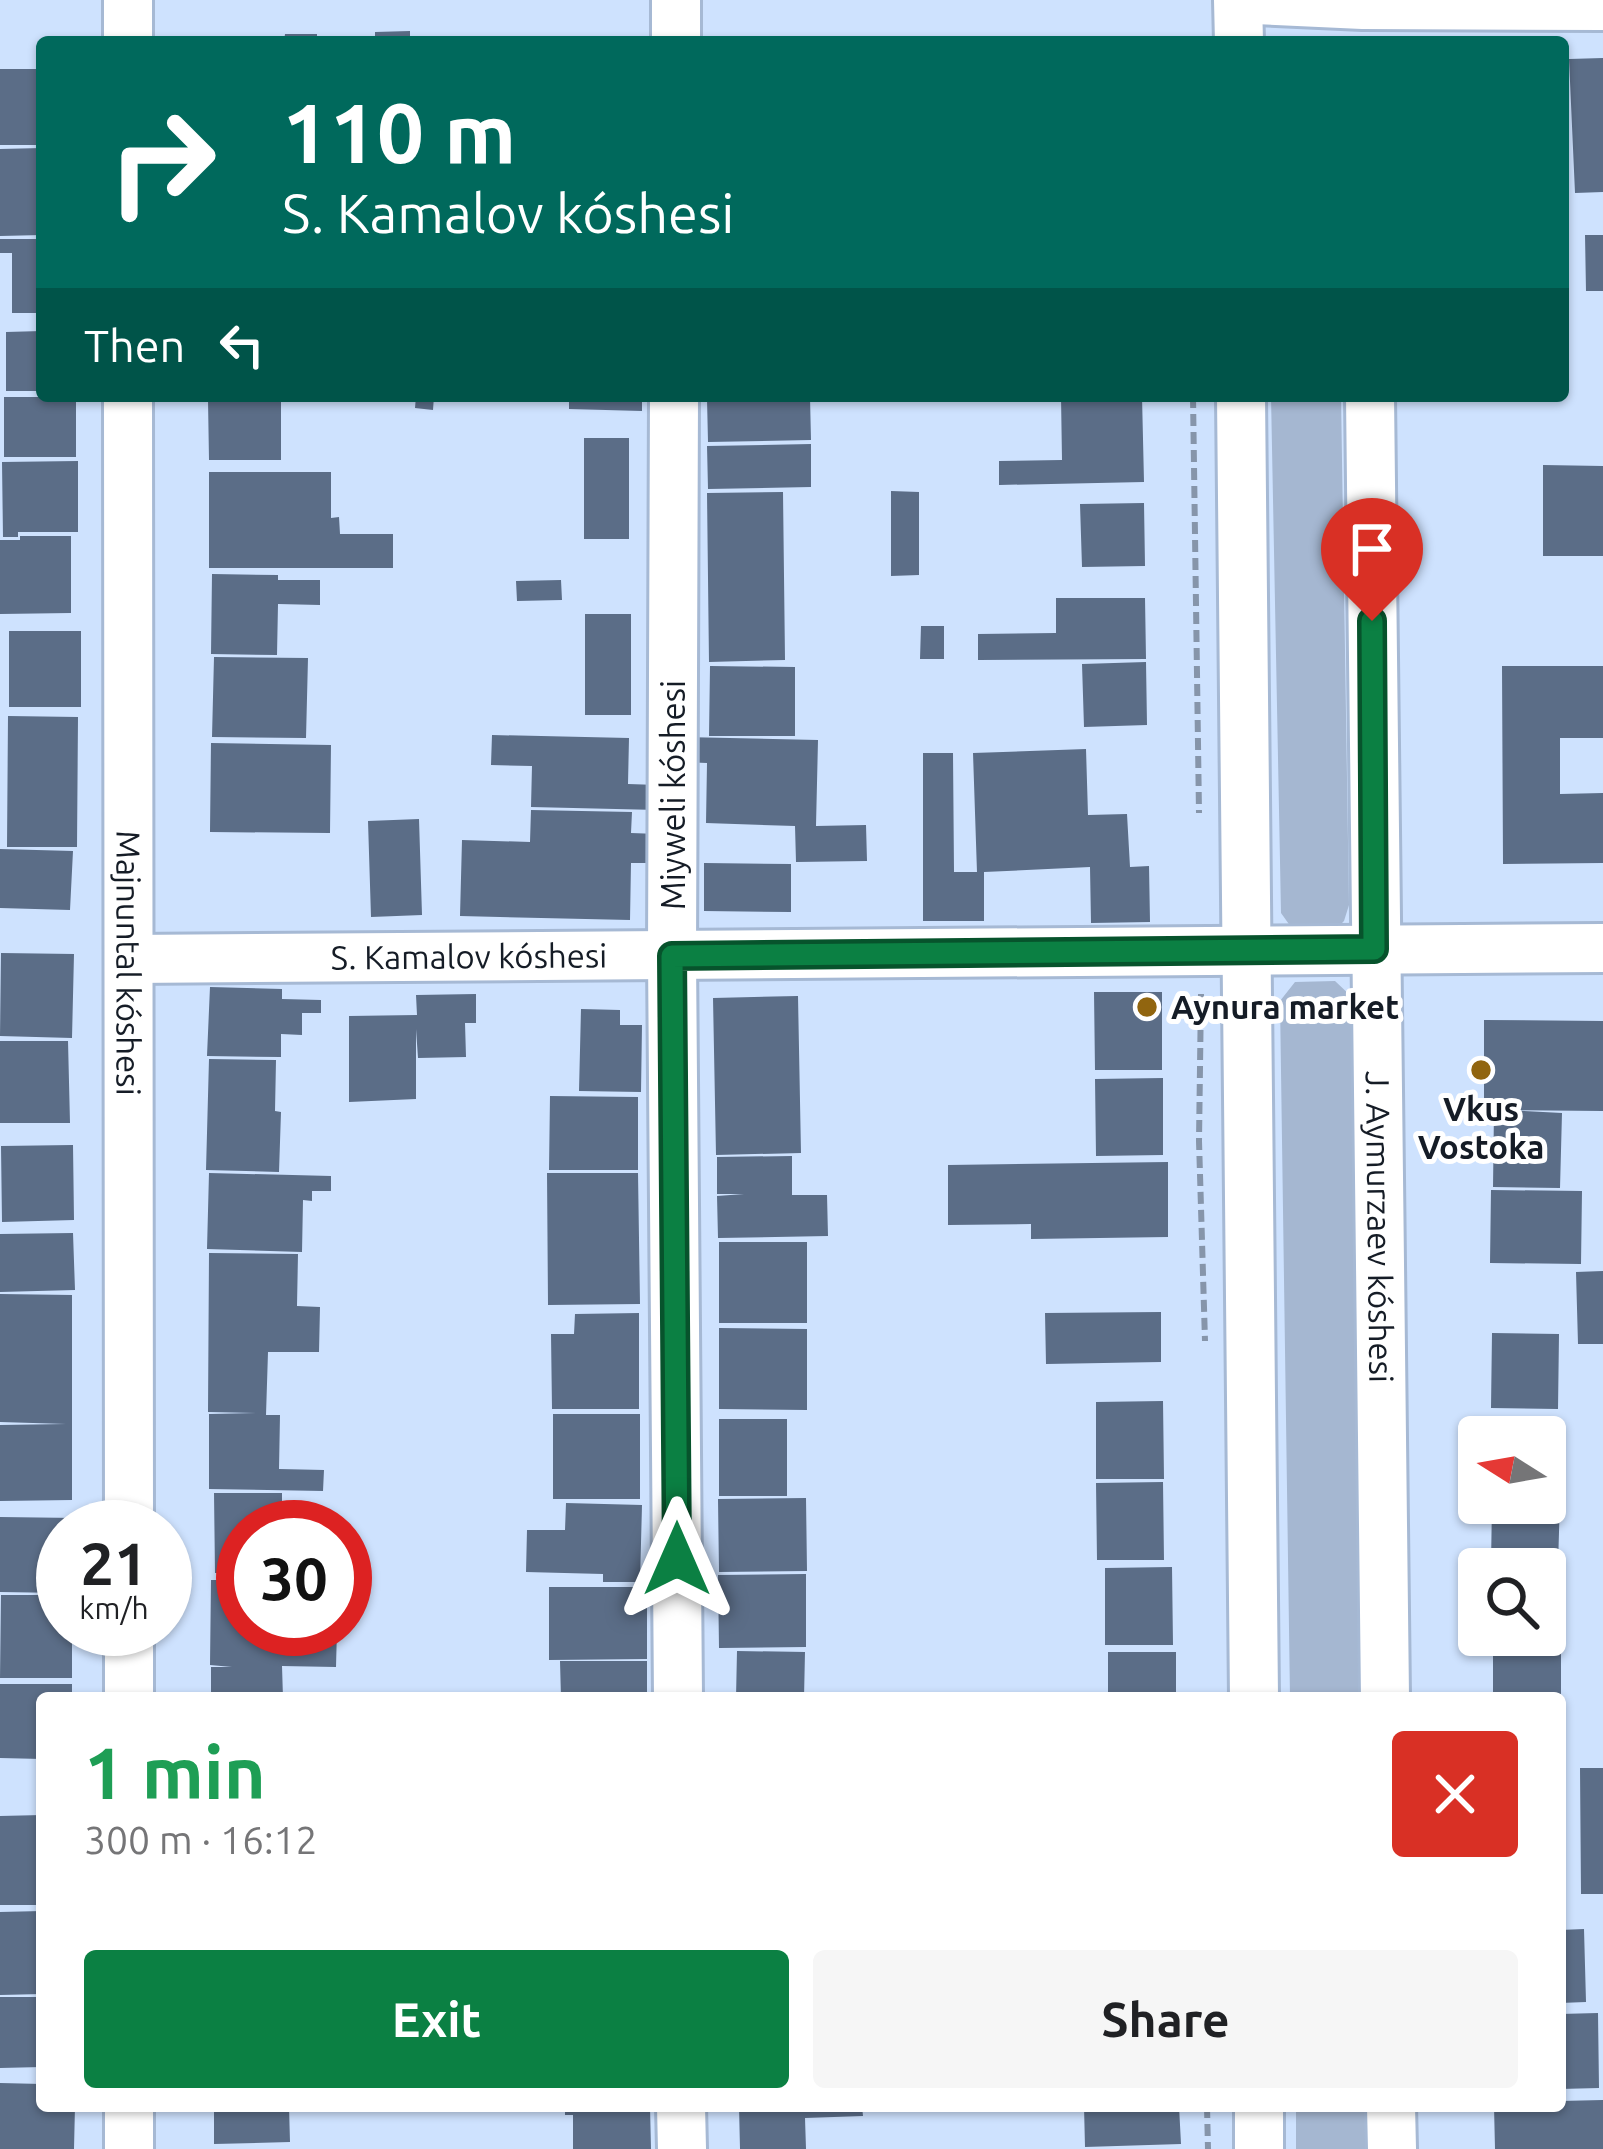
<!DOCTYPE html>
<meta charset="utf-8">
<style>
body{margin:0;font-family:Ubuntu,sans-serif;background:#f6f6f6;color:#202124;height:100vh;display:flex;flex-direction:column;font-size:45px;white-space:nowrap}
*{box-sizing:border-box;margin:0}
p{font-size:39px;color:#757577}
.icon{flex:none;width:66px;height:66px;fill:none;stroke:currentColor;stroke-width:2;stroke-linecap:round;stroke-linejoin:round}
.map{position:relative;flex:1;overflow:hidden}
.panel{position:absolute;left:36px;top:1692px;width:1530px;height:420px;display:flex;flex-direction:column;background:#fff;border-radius:12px;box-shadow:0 3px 9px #0004}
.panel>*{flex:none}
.top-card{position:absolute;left:36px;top:36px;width:1533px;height:366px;border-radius:12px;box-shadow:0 3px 9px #0004;background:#00695c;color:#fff;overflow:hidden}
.needle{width:78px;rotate:281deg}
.fabs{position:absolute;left:1458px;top:1416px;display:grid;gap:24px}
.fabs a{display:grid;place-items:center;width:108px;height:108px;border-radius:12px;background:#fff;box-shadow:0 3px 9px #0004;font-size:60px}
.speed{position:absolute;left:36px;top:1500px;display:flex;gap:24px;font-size:60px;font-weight:700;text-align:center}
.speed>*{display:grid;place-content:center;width:156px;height:156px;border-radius:50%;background:#fff;box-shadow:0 3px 9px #0004;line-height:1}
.speed small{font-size:30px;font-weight:400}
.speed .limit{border:18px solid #d22;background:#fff;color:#111}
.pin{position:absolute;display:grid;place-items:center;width:102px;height:102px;color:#fff;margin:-123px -51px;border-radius:50% 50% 50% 0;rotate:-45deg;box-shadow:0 0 12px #0007}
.pin .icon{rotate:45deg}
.me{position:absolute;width:132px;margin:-66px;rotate:0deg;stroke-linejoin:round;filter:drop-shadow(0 0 9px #0008)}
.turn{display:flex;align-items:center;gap:42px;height:252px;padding:0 48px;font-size:54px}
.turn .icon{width:156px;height:156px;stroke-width:2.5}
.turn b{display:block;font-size:84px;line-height:102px}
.then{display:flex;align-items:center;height:114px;padding:0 48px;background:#0003;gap:24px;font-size:45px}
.round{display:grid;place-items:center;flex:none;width:126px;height:126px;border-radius:12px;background:#f6f6f6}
.headline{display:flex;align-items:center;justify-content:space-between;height:204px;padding:0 48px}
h1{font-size:72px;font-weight:700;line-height:90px;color:#1e9e55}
.cta{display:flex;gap:24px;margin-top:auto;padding:24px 48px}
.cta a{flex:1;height:138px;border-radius:12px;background:#0b8043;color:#fff;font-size:48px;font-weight:700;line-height:138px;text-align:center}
.cta a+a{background:#f6f6f6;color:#202124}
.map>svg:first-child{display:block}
.green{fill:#a5b7d1}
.building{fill:#5b6d87}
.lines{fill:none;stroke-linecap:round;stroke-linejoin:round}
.minor-casing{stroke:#a6b9d4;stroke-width:54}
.path{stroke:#8695aa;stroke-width:6;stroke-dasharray:12 6;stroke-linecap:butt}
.minor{stroke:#fff;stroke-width:48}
.route-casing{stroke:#07532c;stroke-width:30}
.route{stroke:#0b8043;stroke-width:21}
.poi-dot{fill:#91650f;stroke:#fff;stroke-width:4.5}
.labels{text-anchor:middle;stroke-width:10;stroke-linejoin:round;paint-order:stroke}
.street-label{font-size:33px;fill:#151c26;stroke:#fff}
.poi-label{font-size:33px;font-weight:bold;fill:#151c26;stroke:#fff;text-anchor:start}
</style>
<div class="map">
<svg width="1603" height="2149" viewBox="0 0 1603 2149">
<rect width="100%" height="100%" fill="#cee2fe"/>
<!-- green -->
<path class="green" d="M1271,396H1341L1349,905L1344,921L1335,930L1291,927L1281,913Z
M1335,981L1353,998L1364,1698H1290L1280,1001L1295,982Z
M1296,2106H1370L1371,2149H1296Z"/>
<!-- building -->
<path class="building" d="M410,31V42H375V32Z
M285,34H317V42H284Z
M1603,58V192L1575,193L1569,59Z
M1563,61H1567L1569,133H1563Z
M0,69H42V145H0Z
M42,148V235L0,236V149Z
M1585,235H1603V291H1586Z
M0,239H42V313H12V253H0Z
M42,331V391H6V332Z
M416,396H434L433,410L415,408Z
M569,396H642V411L569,409Z
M1061,396H1142L1144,482L999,485V461L1062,460Z
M4,397H76V457H4Z
M810,397L811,440L708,442L707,399Z
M208,400H281V460H209Z
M584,438H629V539H584Z
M811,444V487L708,489L707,446Z
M78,461V532H18V537H3L2,462Z
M1543,465L1603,466V556H1543Z
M209,472H331V518L339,517L340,534H393V568H209Z
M891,491L919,492V575L891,576Z
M783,492L785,660L709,662L707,493Z
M1144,503L1145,566L1082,567L1080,504Z
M20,536H71V613L0,614V540H20Z
M212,574L278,575V580H320V605L278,604L277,655L211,654Z
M561,580L562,600L517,601L516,581Z
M1056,598H1145L1146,659L978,660V634L1056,633Z
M585,614H631V715H585Z
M921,626H944V659H920Z
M9,631H81V707H9Z
M214,657L308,658L306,738L212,737Z
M1146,662L1147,725L1084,727L1082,664Z
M710,666L795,667V736H709Z
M1502,666H1603V738H1560V794L1603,793V863L1503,864Z
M8,716L78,717L77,847H7Z
M492,735L629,738L628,784L658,785V810L531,807L532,766L491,765Z
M683,737L818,740L816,826L866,825L867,861L796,862L795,826L706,823L707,763L682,762Z
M211,743L331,745L330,833L210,832Z
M1086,749L1088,815L1127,814L1130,867L1149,866L1150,922L1091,923L1090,867L984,872V921H923V753H953L954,872H977L973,753Z
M531,810L632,812L631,833L658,834L657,863H631L630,920L460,916L462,840L530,842Z
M419,819L422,915L371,917L368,821Z
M0,849L73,851L70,910L0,908Z
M704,863L791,864V912L704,911Z
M1,953L74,954L72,1038L0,1036Z
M210,987L282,989V999L321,1000V1013H302V1035L281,1034V1057L207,1056Z
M1094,992H1162V1070H1095Z
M476,994V1023H465L466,1057L418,1058L416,1029V1099L349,1102V1016L417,1015L416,995Z
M798,996L801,1153L716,1155L713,998Z
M581,1009L620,1010V1025H642L641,1092L579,1091Z
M1484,1020L1603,1021V1111L1505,1110L1562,1113L1560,1188L1493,1187L1494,1110H1484Z
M0,1041H68L70,1123H0Z
M209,1059L276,1060L275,1111L281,1112L279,1172L206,1170Z
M1163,1078V1155L1096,1156L1095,1079Z
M550,1096L638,1097V1170H549Z
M73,1145L74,1220L2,1222L1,1146Z
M792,1156V1195H827L828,1236L718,1238L717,1196L744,1194H717V1157Z
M1168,1162V1237L1031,1239V1224L948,1225V1165Z
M209,1173L331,1176V1191H312V1201L303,1200L302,1252L207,1249Z
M547,1173H638L640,1304L548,1305Z
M1491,1190L1582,1191L1581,1264L1490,1263Z
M73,1233L75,1290L0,1292V1234Z
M719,1242H807V1323H719Z
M209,1253L298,1254L297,1306L320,1307L319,1352H268L266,1415H280L279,1469L324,1470L323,1491L209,1489V1414L257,1413L208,1412Z
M1603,1271V1344H1578L1576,1272Z
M0,1294L72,1295V1500L0,1501V1425L66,1424L0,1422Z
M1161,1312V1362L1046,1364L1045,1313Z
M639,1313V1409H552L551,1334H574L575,1314Z
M719,1328L807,1329V1410L719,1409Z
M1492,1333L1559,1334L1558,1409L1491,1408Z
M1163,1401L1164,1479H1096V1402Z
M553,1414H640V1499H553Z
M719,1419H787V1496H719Z
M1491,1420L1558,1421L1556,1496H1545V1437H1491Z
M1163,1482L1164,1560H1097L1096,1483Z
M214,1493H282V1515H272V1527H243V1573H215Z
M806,1498L807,1571L719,1572L718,1499Z
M1545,1498H1560L1558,1566L1491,1565L1492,1503H1545Z
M566,1503L642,1505L640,1582H603V1574L526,1572L527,1530H565Z
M0,1517L77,1518V1527H63V1593L0,1592Z
M1172,1567L1173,1645H1105V1568Z
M1545,1568H1561V1629L1545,1630Z
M806,1574V1647L719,1648L718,1575Z
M211,1580H243V1629H337L336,1667L282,1666L283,1698H211V1667H232L210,1665Z
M549,1587H647V1659L549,1660Z
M1,1595H63V1629H72V1678H0Z
M1545,1632H1561V1694H1493V1635Z
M737,1651L805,1652L804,1698H736Z
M1108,1652H1176V1698H1108Z
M560,1661H647V1698H561Z
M0,1684H72V1698H42V1759L0,1758Z
M1580,1768H1603V1894H1581Z
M42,1815V1905H0V1816Z
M42,1911V1994L0,1995V1912Z
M1584,1929L1586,2002L1560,2003V1930Z
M0,1997H42V2067L0,2068Z
M1598,2013L1599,2088L1560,2089V2014Z
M0,2083L42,2084V2106H75L74,2149H0Z
M1603,2100V2149H1495L1494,2106H1560V2101Z
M214,2106H289L290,2142L214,2144Z
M565,2106H650L651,2149H573V2115H565Z
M739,2106H862L863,2116L805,2118L806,2149H740Z
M1084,2106H1179L1181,2144L1085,2147Z"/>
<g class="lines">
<defs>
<g id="minor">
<path d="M128,0V42"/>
<path d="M1238,0L1239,42"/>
<path d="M1256,0L1363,5L1603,6"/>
<path d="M676,42V0"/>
<path id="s1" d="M128,396L129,1527"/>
<path d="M674,396L672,956L678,1698"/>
<path d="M1241,396L1254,1698"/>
<path id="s2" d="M1370,396L1385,1698"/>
<path id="s3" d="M130,959L1603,948"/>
<path d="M129,1698V1629"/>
<path d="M681,2106L682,2149"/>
<path d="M1259,2106V2149"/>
<path d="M1391,2106L1392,2149"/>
<path d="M129,2149V2106"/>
</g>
</defs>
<!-- minor casing -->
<use href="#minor" class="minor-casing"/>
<!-- path -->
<path class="path" d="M1185,41V42
M1193,396L1199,813
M1201,994L1199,1141L1205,1341
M1207,2106L1208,2149"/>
<!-- minor -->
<use href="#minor" class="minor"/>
</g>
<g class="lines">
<defs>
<path id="route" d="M677,1559L672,956L1374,949L1372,621"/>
</defs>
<!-- route casing -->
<use href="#route" class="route-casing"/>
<!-- route -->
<use href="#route" class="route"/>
</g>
<!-- markers -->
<g class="poi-dot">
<circle cx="1147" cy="1007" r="12"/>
<circle cx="1481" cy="1070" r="12"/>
</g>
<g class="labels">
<!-- street labels -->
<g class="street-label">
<text transform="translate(673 795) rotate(-90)" y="12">Miyweli kóshesi</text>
<text dy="12" stroke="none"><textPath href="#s3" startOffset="339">S. Kamalov kóshesi</textPath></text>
<text dy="12" stroke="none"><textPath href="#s1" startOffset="567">Majnuntal kóshesi</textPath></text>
<text dy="12" stroke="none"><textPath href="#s2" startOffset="831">J. Aymurzaev kóshesi</textPath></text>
</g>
<!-- poi labels -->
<g class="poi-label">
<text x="1171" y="1019">Aynura market</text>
<text x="1481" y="1121" text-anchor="middle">Vkus<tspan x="1481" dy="38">Vostoka</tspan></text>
</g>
</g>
</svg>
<div class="fabs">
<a><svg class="needle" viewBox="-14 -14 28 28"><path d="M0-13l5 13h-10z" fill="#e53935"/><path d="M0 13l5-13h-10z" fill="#757577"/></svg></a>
<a><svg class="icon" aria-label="search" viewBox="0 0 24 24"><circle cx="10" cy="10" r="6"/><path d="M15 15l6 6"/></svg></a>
</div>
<div class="speed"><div>21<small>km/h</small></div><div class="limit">30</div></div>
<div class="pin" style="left:1372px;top:621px;background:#d93025"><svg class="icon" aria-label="arrive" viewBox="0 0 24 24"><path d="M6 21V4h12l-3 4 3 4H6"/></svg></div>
<svg class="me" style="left:677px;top:1559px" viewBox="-20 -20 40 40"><path d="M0-17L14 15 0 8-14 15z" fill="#0b8043" stroke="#fff" stroke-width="4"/></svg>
<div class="top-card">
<div class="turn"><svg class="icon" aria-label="right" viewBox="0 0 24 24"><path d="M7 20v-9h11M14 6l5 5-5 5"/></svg><div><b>110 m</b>S. Kamalov kóshesi</div></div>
<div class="then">Then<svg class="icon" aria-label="left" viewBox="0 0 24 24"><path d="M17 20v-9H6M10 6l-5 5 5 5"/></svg></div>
</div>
<section class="panel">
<div class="headline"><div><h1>1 min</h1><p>300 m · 16:12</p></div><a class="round" style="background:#d93025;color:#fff"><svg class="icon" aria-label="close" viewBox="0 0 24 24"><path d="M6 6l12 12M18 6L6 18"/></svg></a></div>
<div class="cta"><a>Exit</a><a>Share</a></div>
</section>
</div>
